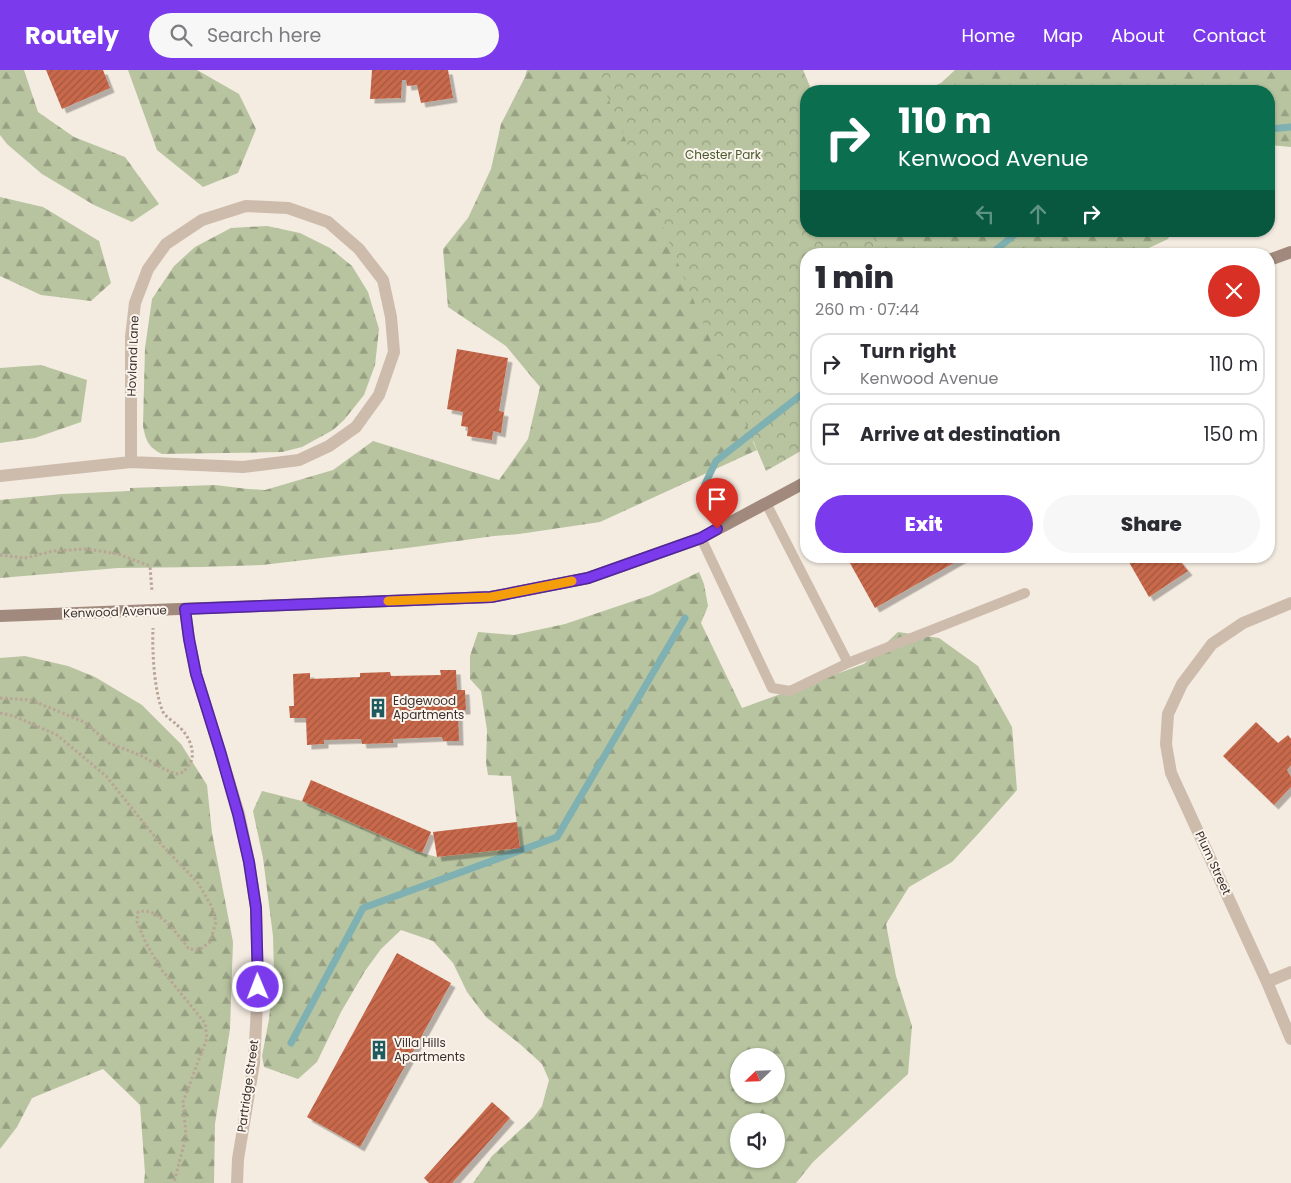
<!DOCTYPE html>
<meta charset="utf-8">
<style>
body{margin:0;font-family:Poppins,sans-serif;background:#f7f7f7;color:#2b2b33;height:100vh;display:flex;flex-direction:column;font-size:19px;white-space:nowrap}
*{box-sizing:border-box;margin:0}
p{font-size:16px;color:#7c7c81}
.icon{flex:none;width:28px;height:28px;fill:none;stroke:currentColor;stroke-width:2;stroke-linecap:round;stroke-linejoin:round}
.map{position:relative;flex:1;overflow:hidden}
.details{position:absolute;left:800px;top:178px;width:475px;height:315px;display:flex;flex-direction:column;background:#fff;border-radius:20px;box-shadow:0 1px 4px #0004}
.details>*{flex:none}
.guide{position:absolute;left:800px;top:15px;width:475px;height:152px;border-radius:20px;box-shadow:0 1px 4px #0004;background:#0b6e4f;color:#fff;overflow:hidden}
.needle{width:32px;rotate:247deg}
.buttons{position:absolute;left:730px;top:978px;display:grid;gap:10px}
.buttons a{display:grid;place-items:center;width:55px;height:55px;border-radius:50%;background:#fff;box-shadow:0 1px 4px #0004;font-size:25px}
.pin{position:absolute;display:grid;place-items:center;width:42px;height:42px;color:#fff;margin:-51px -21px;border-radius:50% 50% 50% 0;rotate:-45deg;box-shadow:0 0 5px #0007}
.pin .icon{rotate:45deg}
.me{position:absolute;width:55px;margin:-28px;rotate:359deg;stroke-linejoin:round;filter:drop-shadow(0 0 4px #0008)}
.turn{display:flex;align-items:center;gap:18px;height:105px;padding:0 15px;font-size:22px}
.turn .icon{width:65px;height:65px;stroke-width:2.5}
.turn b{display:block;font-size:35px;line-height:42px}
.lanes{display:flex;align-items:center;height:48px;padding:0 15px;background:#0003;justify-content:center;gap:25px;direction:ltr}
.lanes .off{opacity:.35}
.round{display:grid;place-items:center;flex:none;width:52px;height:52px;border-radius:26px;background:#f7f7f7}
.headline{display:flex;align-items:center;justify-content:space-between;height:85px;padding:0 15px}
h1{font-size:30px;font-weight:800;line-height:38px}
.button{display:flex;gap:10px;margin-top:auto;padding:10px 15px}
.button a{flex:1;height:58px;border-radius:30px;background:#7c3aed;color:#fff;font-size:20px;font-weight:800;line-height:58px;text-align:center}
.button a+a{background:#f7f7f7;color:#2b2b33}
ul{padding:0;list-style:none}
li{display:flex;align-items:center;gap:15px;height:62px;margin:0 10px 8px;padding:0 5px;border:2px solid #e1e1e2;border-radius:20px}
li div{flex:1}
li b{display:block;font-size:19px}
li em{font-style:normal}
header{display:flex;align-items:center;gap:30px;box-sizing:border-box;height:70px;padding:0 25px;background:#7c3aed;color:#fff}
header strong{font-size:24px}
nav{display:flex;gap:28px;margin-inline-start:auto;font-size:18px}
.search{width:350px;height:45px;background:#f7f7f7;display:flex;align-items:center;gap:12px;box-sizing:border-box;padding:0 18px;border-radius:28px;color:#7c7c81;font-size:19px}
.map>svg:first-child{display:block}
.forest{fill:url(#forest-firs);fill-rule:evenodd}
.park{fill:url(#park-crowns)}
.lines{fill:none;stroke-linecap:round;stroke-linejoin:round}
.stream{stroke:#7fb0b2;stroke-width:7}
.building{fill:url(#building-hatch);filter:url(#shadow)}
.path{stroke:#b9a596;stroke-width:3;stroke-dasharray:2.5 2.5;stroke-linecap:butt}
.lane{stroke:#cdbbac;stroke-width:10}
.street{stroke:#cdbbac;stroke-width:12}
.secondary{stroke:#a18a7d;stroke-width:12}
.route-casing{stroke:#51269a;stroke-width:12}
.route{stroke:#7c3aed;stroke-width:9}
.slow{stroke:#f59e0b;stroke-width:9}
.labels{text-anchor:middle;stroke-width:4;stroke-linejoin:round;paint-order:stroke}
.park-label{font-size:12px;fill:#4a5a2e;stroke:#fbf5ee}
.street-label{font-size:12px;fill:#3b302b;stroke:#fbf5ee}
.poi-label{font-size:12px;fill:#3b302b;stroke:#fbf5ee;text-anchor:start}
</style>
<header>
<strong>Routely</strong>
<div class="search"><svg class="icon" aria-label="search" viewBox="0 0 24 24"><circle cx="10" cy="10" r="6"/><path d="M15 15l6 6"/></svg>Search here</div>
<nav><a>Home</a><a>Map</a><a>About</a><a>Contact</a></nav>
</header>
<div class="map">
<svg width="1291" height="1113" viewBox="0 0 1291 1113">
<defs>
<pattern id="forest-firs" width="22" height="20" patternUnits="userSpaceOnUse" patternTransform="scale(1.25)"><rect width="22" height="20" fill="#b8c4a0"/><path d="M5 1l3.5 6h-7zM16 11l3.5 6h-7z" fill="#97a083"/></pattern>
<pattern id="park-crowns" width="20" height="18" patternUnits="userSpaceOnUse" patternTransform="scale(1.25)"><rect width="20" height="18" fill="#b8c4a0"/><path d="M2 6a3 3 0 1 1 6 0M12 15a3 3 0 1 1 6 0" fill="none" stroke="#97a083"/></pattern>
<pattern id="building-hatch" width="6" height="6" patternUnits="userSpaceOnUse" patternTransform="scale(1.25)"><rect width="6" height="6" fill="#c8694b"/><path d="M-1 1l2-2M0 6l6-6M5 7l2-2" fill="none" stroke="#a4573f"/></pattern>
<filter id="shadow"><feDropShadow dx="4.5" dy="4.5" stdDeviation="0" flood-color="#0004"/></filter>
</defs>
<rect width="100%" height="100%" fill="#f4ebe1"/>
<!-- forest -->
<path class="forest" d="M0,0H24L38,42L74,67L125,87L159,134L132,152L94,135L42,104L7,74L0,65Z
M128,0H197L239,24L256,59L238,103L203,117L157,80Z
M527,0H780L806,161H1172L1168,169L1136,184H806L753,372L757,380L600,452L519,464L494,466L407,478L262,495L202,497L118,498L0,508V430L62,424L130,421V418L215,415L248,419L265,420L333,400L373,371L499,410L528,369L540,317L506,276L448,237L443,179L468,148L491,99L501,54L525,7Z
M955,0H1291V77L1269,75V21H923L941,13Z
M0,127L43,137L99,171L111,213L91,231L41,225L0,206Z
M267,156L300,163L330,178L352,196L368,222L379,259L375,295L364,325L344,350L333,360L302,377L282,382L162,384C148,377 146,371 143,356L145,278L152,229L174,196L195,177L231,158Z
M41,295L87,310L81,352L35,368L0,373V298Z
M699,502L704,514L708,536L701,553L742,638L864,594L898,562L939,568L978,596L1012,657L1017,720L978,764L952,792L909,817L886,854L896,906L912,956L908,1004L813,1092L796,1113H473L492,1086L533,1048L542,1036L549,1010L542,994L521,975L486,947L467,922L453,893L433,871L401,860L381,879L365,901L341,942L317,992L298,1009L264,997L262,986L269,949L274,902L273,866L263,788L253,741L262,721L302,731L422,783L437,787L520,778L511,706L488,705L486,692L487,660L481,621L470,609V586L478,562L514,565L565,554L651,525ZM739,986H776V1024H739ZM739,1051H776V1089H739Z
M25,586L68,596L95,607L142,635L181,674L207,715L212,763L233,872L230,959L215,1054L214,1113H144L145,1103L140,1035L103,999L32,1028L17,1057L0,1079V588Z"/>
<!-- park -->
<path class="park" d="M596,0H803L812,21H806V161H871L881,184H806V378L766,401Z"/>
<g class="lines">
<!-- stream -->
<path class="stream" d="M1269,59L1291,57
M991,184L1019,161
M705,414L716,391L806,321
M291,973L363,838L557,767L685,548"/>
</g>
<!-- building -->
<path class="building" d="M46,0H103L110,18L62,39Z
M372,0H448L453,28L421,33L417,15L407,16L406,10H402L401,28L370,29Z
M457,279L508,288L499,341L504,342L501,363L493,361L492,370L467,366L468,357L461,356L463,342L447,339Z
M846,486H966L875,538Z
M1127,486H1176L1188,501L1149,527L1126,487Z
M440,600H456L457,620H465L466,640H458L459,671H443L442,667L393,669V673L362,674L361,669L324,670V674L307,675L306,648H290L289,636H294L293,604L310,603V609L360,607V603L390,602L391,606L441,605Z
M1256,652L1278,673L1288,665L1291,669V695L1287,700L1291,707V717L1274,735L1223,686Z
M311,710L431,762L422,783L302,731Z
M517,752L520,778L437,787L433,762Z
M397,883L451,913L360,1077L307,1047Z
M492,1032L510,1048L452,1113H429L424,1108Z"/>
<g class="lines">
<!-- path -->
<path class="path" d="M0,485L25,488L53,481L87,479L118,484L150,496L152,522
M0,628L31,630L84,652L109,673L142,686L162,698L176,704L184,702C186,698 191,693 192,689C194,676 187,663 177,655C173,651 166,647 163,642C154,621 152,581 153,558
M0,643L14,646L57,665L106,706L160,773L198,813L212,837L216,852L210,872L199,880L189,879C177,865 160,836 138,842L137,852L146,873L161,899L205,953L207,968L183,1032L186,1066L174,1113"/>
<!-- lane -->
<path class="lane" d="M701,468L772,618L790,621L848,593L766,433
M848,593L1025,523"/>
<!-- street -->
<path class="street" d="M0,406L131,392L243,397L299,390L329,376L356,357L379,325L394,282L391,247L383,210L359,179L328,152L288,138L246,136L202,150L166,174L148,199L135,233L131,267V392
M1291,533L1243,553L1212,574L1182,614L1168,644L1166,674L1171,703L1267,912L1291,969
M185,539L189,569L196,604L220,681L239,744L249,792L256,838L258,917L254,993L238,1089L237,1113
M1267,912L1291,902"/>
<!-- secondary -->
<path class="secondary" d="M1269,190L1291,182
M0,546L491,527L588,508L701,468L806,412"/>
</g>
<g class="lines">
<defs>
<path id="route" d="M258,917L256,838L249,792L238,744L220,681L196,604L189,569L185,539L491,527L588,508L701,468L717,459"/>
</defs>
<!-- route casing -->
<use href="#route" class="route-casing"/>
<!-- route -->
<use href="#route" class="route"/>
<!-- slow -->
<path class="slow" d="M388,531L491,527L572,511"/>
</g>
<!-- icons -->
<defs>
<symbol id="building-bare" viewBox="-9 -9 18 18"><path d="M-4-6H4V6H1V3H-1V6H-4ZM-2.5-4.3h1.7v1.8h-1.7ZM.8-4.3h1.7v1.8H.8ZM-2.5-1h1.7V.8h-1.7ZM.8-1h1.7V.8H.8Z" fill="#1f5a5e" stroke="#fbf5ee" stroke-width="2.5" paint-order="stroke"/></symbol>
</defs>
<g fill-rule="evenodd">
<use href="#building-bare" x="364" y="624" width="28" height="28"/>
<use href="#building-bare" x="365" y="966" width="28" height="28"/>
</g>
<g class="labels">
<!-- park labels -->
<g class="park-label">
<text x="723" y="89">Chester Park</text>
</g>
<!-- street labels -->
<g class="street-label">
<text transform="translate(133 286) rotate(-88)" y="4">Hovland Lane</text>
<text transform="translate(115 542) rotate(-2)" y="4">Kenwood Avenue</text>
<text transform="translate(1213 793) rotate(65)" y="4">Plum Street</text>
<text transform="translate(248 1016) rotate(-82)" y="4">Partridge Street</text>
</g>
<!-- poi labels -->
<g class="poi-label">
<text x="393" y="635">Edgewood<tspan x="393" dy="14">Apartments</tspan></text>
<text x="394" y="977">Villa Hills<tspan x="394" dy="14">Apartments</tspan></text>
</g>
</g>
</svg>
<div class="buttons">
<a><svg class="needle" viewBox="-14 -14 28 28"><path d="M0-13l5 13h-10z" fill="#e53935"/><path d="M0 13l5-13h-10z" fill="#7c7c81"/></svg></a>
<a><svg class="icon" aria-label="sound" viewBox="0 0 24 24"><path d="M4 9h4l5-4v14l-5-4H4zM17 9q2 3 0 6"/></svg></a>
</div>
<div class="pin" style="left:717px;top:459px;background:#d93025"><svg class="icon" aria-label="arrive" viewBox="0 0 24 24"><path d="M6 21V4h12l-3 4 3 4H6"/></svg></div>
<svg class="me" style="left:258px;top:917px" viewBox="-20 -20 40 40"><circle r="17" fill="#7c3aed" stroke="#fff" stroke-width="3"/><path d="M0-11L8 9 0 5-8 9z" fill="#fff"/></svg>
<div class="guide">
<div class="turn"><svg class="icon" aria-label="right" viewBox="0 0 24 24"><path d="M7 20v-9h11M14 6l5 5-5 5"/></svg><div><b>110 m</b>Kenwood Avenue</div></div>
<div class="lanes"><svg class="icon off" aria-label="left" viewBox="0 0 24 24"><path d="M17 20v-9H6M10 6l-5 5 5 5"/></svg><svg class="icon off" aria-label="ahead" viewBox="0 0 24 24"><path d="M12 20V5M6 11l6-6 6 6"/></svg><svg class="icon" aria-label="right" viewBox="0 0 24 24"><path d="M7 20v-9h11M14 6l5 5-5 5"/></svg></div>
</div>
<section class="details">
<div class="headline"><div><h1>1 min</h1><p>260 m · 07:44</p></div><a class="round" style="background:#d93025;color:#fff"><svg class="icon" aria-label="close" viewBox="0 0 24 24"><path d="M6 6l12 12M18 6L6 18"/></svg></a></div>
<ul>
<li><svg class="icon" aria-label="right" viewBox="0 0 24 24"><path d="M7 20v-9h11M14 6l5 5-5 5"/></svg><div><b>Turn right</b><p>Kenwood Avenue</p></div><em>110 m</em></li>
<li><svg class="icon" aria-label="arrive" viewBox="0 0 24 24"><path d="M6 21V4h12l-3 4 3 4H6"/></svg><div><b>Arrive at destination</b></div><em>150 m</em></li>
</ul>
<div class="button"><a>Exit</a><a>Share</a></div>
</section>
</div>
